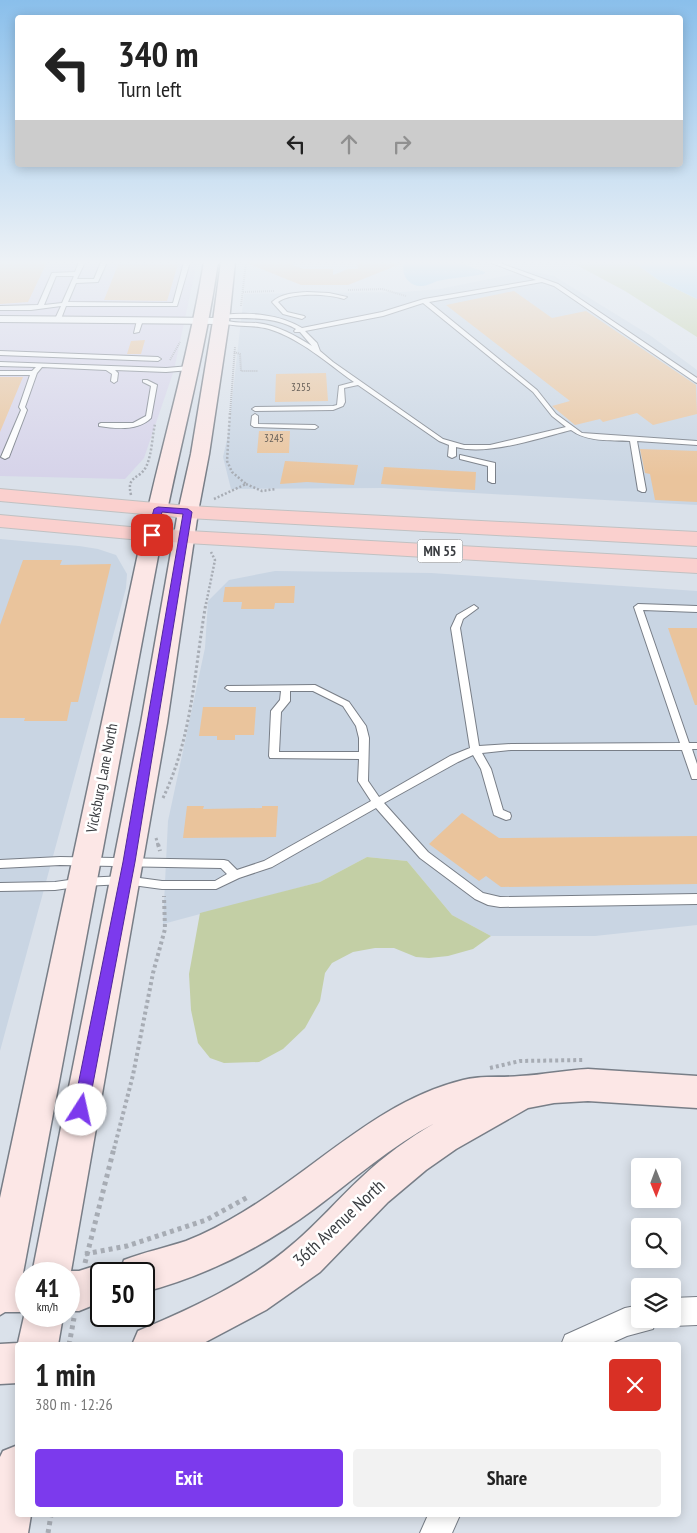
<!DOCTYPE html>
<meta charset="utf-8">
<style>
body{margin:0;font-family:"PT Sans Narrow",sans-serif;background:#f2f2f2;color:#222;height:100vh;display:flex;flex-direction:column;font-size:19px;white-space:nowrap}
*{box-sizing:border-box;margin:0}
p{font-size:16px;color:#767676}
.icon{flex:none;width:28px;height:28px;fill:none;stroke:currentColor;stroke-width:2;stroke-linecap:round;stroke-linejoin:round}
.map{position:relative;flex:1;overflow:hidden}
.panel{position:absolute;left:15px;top:1342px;width:666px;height:175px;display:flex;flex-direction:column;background:#fff;border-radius:5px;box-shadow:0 2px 12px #0003}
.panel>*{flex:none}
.hud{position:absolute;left:15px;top:15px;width:668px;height:152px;border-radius:5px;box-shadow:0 2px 12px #0003;background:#fff;color:#222;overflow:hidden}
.needle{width:32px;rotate:179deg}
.tools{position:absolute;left:631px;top:1158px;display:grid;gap:10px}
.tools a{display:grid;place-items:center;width:50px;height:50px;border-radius:5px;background:#fff;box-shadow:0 2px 12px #0003;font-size:25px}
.speed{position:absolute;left:15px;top:1262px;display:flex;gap:10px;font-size:25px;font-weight:700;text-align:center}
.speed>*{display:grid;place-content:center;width:65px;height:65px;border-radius:50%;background:#fff;box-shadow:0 2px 12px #0003;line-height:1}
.speed small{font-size:12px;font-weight:400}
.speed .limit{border:2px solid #111;border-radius:8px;background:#fff;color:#111}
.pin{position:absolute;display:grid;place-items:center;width:42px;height:42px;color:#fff;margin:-21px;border-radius:10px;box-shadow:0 2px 8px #0006}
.me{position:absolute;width:55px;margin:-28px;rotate:10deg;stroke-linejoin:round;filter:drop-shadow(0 0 4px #0008)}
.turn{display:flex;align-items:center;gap:18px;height:105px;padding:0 20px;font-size:22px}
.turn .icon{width:65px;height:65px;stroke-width:2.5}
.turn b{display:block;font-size:35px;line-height:42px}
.lanes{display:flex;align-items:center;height:48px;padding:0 20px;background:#0003;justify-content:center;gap:25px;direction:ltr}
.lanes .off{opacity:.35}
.round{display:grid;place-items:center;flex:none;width:52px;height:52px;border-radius:5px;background:#f2f2f2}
.summary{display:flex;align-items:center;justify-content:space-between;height:85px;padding:0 20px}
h1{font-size:30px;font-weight:700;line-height:38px}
.action{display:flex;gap:10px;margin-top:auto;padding:10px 20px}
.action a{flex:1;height:58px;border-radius:5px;background:#7c3aed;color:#fff;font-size:20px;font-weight:700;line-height:58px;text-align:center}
.action a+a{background:#f2f2f2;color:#222}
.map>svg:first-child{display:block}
.built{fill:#c9d5e3}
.industrial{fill:#d6d3e9}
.green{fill:#c3cfa5}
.water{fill:#9dcfef}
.building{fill:#eac49c}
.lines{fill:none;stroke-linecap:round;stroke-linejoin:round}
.lane-casing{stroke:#787e87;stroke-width:2}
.street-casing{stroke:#787e87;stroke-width:2}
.secondary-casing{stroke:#787e87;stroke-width:3}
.primary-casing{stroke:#c0c1c2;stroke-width:2}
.path-far4{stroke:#a7acb4;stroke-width:2;stroke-dasharray:1 1;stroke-linecap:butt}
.path-far3{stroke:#a7acb4;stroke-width:2.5;stroke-dasharray:2 2;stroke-linecap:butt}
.path-far2{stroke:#a7acb4;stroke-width:3;stroke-dasharray:2.5 2.5;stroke-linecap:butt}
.path-far1{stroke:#a7acb4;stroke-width:4;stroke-dasharray:3 3;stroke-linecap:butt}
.path{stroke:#a7acb4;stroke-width:5;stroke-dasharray:4 4;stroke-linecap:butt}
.lane{fill:#fff;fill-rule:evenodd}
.street{fill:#fff;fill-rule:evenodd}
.secondary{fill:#fce7e6;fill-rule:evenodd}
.primary{fill:#fad0ce;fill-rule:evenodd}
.route{fill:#7c3aed;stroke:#51269a}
.labels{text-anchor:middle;stroke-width:5;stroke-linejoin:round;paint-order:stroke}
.far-number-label{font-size:11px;fill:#665f58}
.shield{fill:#fff;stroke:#75777a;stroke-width:1}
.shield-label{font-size:14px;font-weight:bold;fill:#3a3d41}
.street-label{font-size:15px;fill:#3a3d41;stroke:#fff}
.near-street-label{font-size:18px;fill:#3a3d41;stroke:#fff}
</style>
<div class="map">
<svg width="697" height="1533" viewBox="0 0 697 1533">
<rect width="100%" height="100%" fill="#dae1ea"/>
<!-- built -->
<path class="built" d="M529,271L554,276L651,336L697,370V505L383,488L231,489L223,457L228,435L244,294L403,292L440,289Z
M0,539L79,546L98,549L116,555L127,574L126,588L0,1051Z
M275,571L431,573L697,591V925L595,936H491L452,915L407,861L367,857L320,882L163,924L168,821L205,648L208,601L229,580Z"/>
<!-- industrial -->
<path class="industrial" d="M0,262H197L174,370L144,458L125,479L0,476Z"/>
<!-- green -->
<path class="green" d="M571,262H633L660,281L697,299V337L625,291Z
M367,857L407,861L452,915L491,936L473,949L448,956L429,958L416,957L394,948H375L353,952L332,963L325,973L320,1001L305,1028L283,1049L259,1062L224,1063L210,1058L198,1043L191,1010L189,974L200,913L320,882Z"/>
<!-- water -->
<path class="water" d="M405,262H457L485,272L484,274C468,277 452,278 437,281C432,283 427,286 422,286C409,287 399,273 405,262Z
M633,262H697V299L660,281Z"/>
<!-- building -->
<path class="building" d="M0,262H47L28,302L0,304Z
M244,262H292V265L304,269H333V275L348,269H358L357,262L403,263L348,285H301Z
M178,264L167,301L104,300L118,265Z
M514,291L552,318L586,311L696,385L697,414L653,425L637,413L603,422L600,419L575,425L552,406L570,401L446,305Z
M145,340L141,354H127L131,341Z
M326,373L328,401L275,402L276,374Z
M0,377H23L0,432Z
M259,431H290L289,453H257Z
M640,449L697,451V502L655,500L650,474L645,473Z
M285,461L358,465L354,485L307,482L280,484Z
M384,467L476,472L475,490L381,484Z
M23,560H62L60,565L111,564L78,702H71L67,721H24L25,718H0V625Z
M295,586L294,603H275L274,609H241L242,602H223L225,587Z
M668,628H697V705H695Z
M203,707H256L254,735H235V740H217V736H199Z
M187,806H204L203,809L262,808V806H278L276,837L183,838Z
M462,813L499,838L697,836V884L501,887L486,876L479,881L429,844Z"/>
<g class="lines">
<defs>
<path id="lane" d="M79,262H85L77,279H94L101,262H107L98,282L76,283L68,302L173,303L184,262H190L177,306H66L61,319L58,321L55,319L61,306L31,310H0V306L38,305L52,273L75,272ZM56,276H74L62,303L44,305Z
M489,262H497L558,284L697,378V383L695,382L554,286L542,282L429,302L537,390L556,414L582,433L697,441V445L637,441L646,490L645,492H642L638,490L630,441C610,440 587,442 571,430C539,438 487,456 456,447V456L452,458L448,456L449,445L439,441L358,385L344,388L345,402L343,406L333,410L255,411L252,409L255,407L333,406L337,405L339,386L354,382C327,363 301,339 269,329C252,324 235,328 219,322L218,321L223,315C249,312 280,314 302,328L382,312L424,299L536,280ZM423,303L533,392L552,416L566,427L490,445H464L443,439L333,362L320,351L317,343L305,331L383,316ZM227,318C250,318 275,317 296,329L294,331L295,332H300L312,346C296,336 277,325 257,323C246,322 235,324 225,320Z
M307,292L329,293L347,297L344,299C327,294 293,292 278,302L287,312L304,316L305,317L302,319L283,314L272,302C282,293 295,293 307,292Z
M140,318L143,320L139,332L134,333L137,320Z
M0,351L158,357L161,359L158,361L0,355Z
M0,362L166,368L190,366L193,368L190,370L166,372L115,370L118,373L117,381L114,383L111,381L112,374L106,370L42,367L37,373L25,407L27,410L9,457L5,459L1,457L21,410L19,407L30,375H0V371H32L36,367L0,366Z
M143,380H147L157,385L151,418C138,431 116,429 99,426V424L101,423H133L146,416L151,386L143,382Z
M255,414L258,416V424L315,425L318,427L315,429L254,427L251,425L252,416Z
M460,455L495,463V483H492L488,481V466L460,459Z
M638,604L697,606V612L643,610L689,743H697V749H692L697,764V779H692L691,776L682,750H511L482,753L491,769L503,810L510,813L511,816L510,819L506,820L494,815L481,769L473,755L458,762L384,803L428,852L483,893L500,897L697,894V904L500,907L488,905L475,899L420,858L376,808L272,867L239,878L216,889H162L125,884L83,886L55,890L0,891V883L55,882L83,878L125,876L162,881H215L227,874L221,868L60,865L0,868V860L60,857L224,860L228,861L237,870L264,861L371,801L358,781L359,759L270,758L269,756L271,711L280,700L281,691H230L225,688L227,686L315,685L349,702L366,726L369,738L368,781L379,797L450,756L470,748L451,628L457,615L474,605L478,608L463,619L460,628L479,746L511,744L680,743L634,607ZM290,691H313L343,706L356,726L359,738V752H279L281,712L290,701Z"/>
<path id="street" d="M0,316L221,318L226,321L221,324L0,322Z
M697,1297V1325L672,1326L662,1322L661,1319H672V1298Z
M640,1305V1319H657L653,1329L627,1336L607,1345H561L565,1335L625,1308Z
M428,1515H460L452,1533H420Z"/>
<path id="secondary" d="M204,262H218C205,354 180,444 162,535L23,1273L29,1274H26V1316H63L58,1345H18V1383L0,1384V1344L18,1343L25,1312H5L0,1315V1198L142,535C162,444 189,354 204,262Z
M221,262H235L229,321L209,454L198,512L167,723L71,1271H79L101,1264L115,1269L117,1274H101V1302L79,1311H69V1274H32L141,723L178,512L191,454L213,321Z
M588,1069L697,1076V1108L588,1101L554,1103L528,1108L456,1149L426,1170L388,1202L320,1272L266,1310L200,1345H132L138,1331C192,1308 248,1283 293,1244C318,1223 338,1199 362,1177C384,1156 409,1138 435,1123C391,1146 354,1179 314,1209C263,1247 205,1276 144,1292V1274H119L124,1260C144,1252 165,1248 186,1241C206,1233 225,1223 243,1212C317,1168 378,1101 463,1080C483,1075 501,1078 520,1076C543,1075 565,1070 588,1069Z
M18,1445V1515H31L28,1533H0V1457L3,1451Z"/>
<path id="primary" d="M0,489L188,506L697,532V546L188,518L0,501Z
M0,515L152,529L697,559V573L152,541L0,527Z"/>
</defs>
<!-- lane casing -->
<use href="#lane" class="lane-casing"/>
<!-- street casing -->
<use href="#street" class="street-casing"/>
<!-- secondary casing -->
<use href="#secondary" class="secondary-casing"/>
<!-- primary casing -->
<use href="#primary" class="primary-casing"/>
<!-- path-far4 -->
<path class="path-far4" d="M348,290L382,289L406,296
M243,292L275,291
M241,306L246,262
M234,352L240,354L241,371H258
M170,360L180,342
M230,414L235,347"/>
<!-- path-far3 -->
<path class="path-far3" d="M246,484L262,491L276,489
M131,495C126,475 139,480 146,467C152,454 152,438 155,424
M214,499L246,484L232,472L227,461L230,412
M206,604L215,560L211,552"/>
<!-- path-far2 -->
<path class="path-far2" d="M163,798C193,735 194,671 206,603
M156,838L158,845"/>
<!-- path-far1 -->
<path class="path-far1" d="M158,844L160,851
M490,1068L520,1061L583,1060
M114,1149L133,1075L153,973L165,929L164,896"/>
<!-- path -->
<path class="path" d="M85,1254L127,1246L206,1220L248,1197
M85,1263L114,1148
M69,1345L74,1318
M48,1533L51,1515"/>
<!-- lane -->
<use href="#lane" class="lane"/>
<!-- street -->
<use href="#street" class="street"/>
<!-- secondary -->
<use href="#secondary" class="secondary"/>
<!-- primary -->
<use href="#primary" class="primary"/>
</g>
<!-- sky -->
<linearGradient id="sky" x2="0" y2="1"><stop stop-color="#8abfeb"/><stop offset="0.55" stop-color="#eef2f6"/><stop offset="1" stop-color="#eef2f6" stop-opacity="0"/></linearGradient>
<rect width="697" height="477" fill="url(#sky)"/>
<!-- route -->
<path class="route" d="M158,507L188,509L192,512L135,862L88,1110L86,1115L81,1117L76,1115L73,1110L123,862L183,514L162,512L156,535L155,537H149L147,535L154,509Z"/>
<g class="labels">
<!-- far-number labels -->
<g class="far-number-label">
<text x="301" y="391">3255</text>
<text x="274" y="442">3245</text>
</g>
<!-- shield labels -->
<rect class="shield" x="417.5" y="539.5" width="45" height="23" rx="4"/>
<g class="shield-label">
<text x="440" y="556">MN 55</text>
</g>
<!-- street labels -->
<g class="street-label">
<text transform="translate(102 778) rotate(-79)" y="5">Vicksburg Lane North</text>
</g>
<!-- near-street labels -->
<g class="near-street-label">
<text transform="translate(339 1223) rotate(-43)" y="6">36th Avenue North</text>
</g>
</g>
</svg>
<div class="tools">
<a><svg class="needle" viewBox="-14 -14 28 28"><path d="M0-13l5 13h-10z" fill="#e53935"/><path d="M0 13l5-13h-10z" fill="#767676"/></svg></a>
<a><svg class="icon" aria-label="search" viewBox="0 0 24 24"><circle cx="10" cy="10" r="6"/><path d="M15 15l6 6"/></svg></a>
<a><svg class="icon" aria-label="layers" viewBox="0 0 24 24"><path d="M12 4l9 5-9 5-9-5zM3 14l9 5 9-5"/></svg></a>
</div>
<div class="speed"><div>41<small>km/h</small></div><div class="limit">50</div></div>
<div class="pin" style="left:152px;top:535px;background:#d93025"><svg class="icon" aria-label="arrive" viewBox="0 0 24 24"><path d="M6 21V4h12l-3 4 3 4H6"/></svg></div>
<svg class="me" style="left:81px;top:1110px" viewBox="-20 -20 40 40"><circle r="19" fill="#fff"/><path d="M0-13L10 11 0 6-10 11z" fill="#7c3aed"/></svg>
<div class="hud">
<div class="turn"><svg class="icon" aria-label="left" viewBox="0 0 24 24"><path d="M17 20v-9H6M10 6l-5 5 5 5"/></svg><div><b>340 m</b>Turn left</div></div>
<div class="lanes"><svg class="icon" aria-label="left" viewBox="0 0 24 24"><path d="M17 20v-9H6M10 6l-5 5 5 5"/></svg><svg class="icon off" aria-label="ahead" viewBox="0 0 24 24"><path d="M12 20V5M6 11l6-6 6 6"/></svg><svg class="icon off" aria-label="right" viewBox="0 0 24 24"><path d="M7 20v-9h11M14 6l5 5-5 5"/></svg></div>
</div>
<section class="panel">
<div class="summary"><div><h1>1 min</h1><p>380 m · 12:26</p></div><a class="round" style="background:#d93025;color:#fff"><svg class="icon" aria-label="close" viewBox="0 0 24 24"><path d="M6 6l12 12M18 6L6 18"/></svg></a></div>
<div class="action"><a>Exit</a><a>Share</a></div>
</section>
</div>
